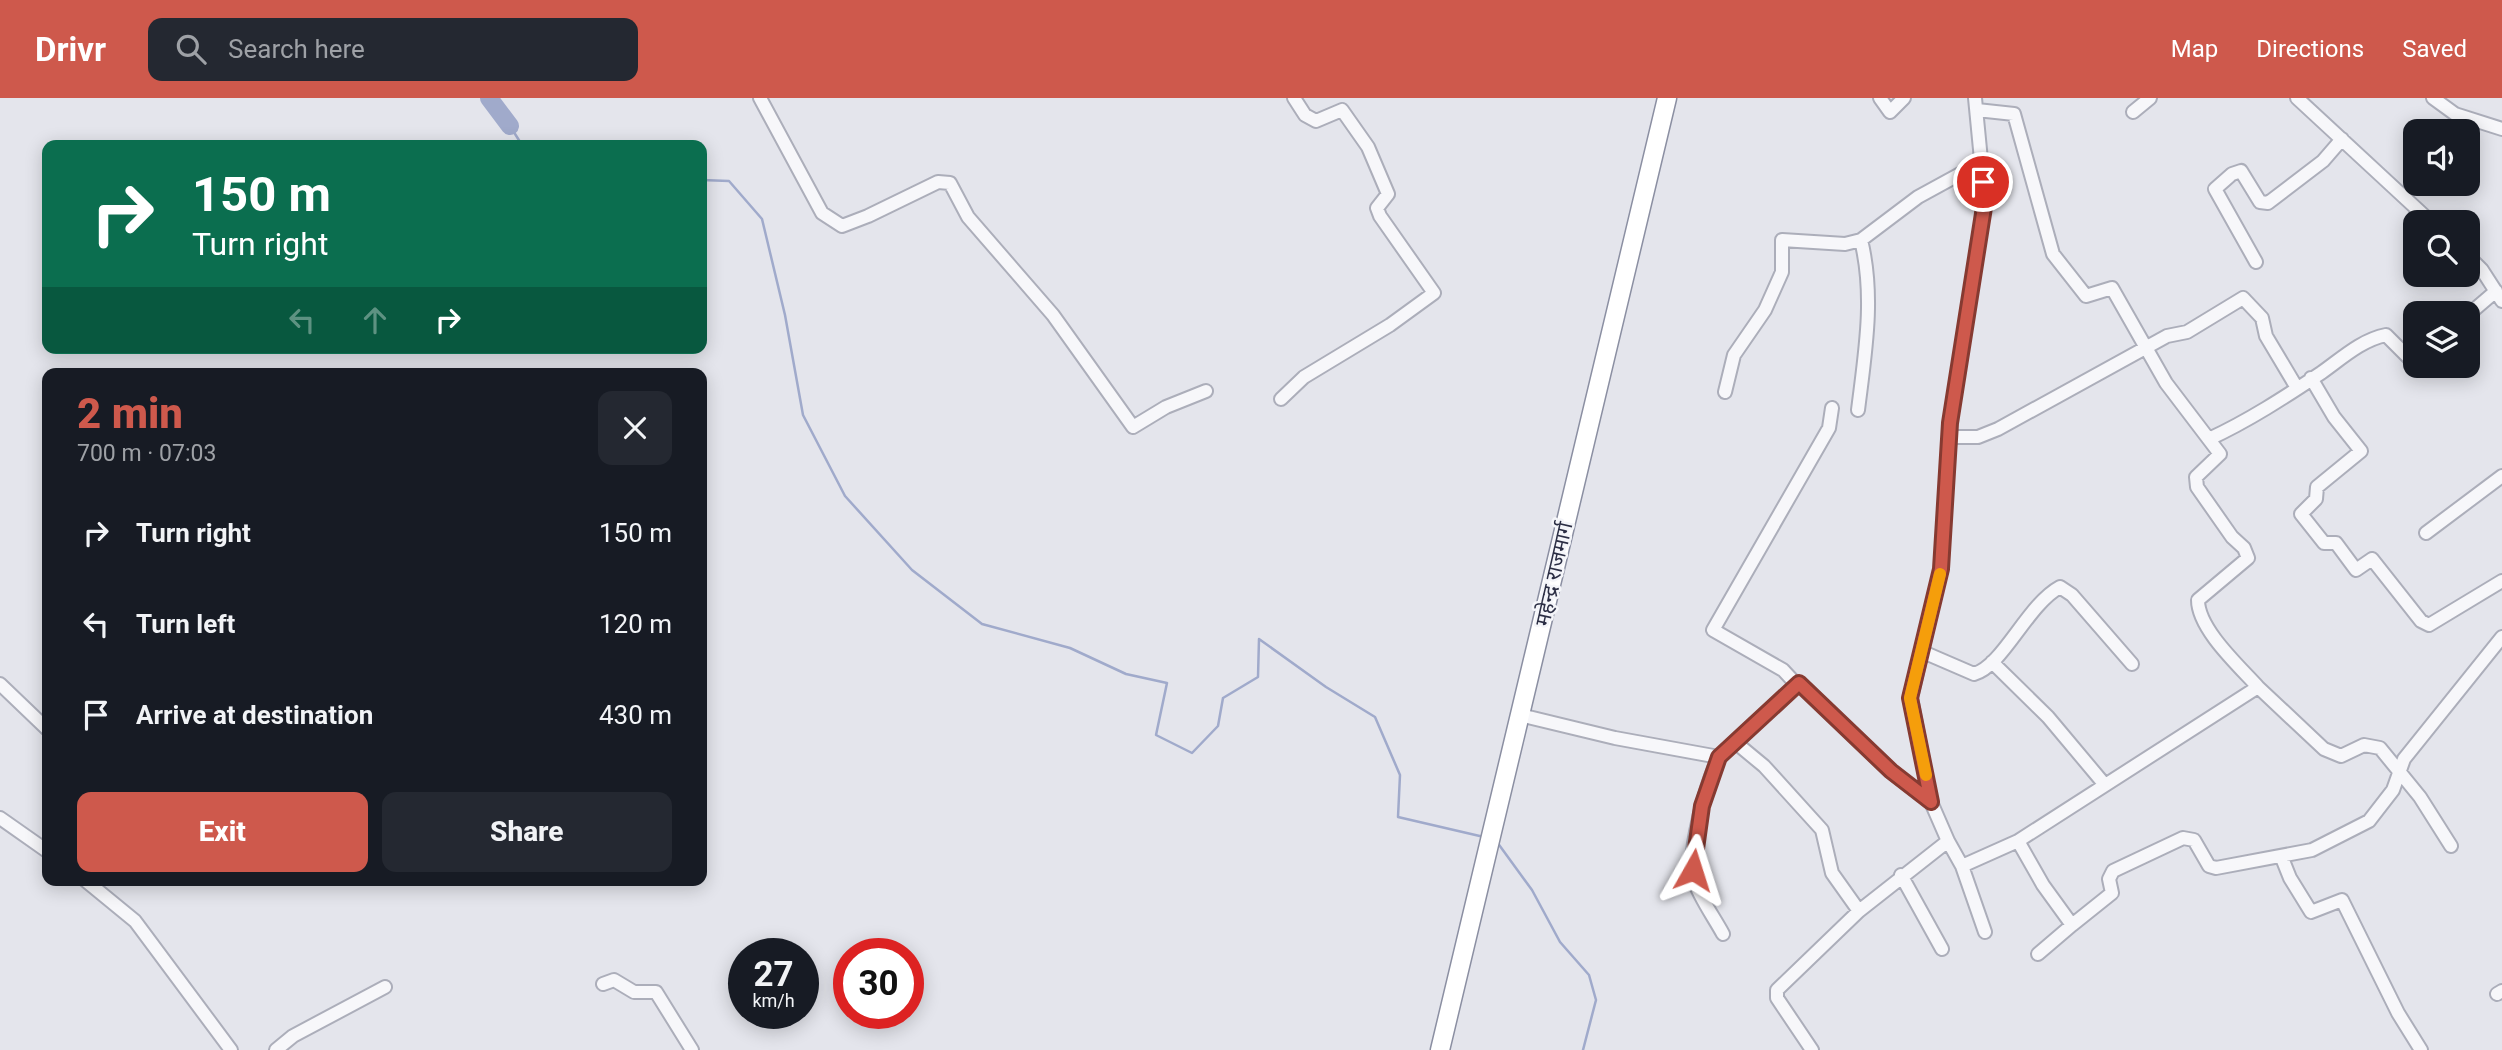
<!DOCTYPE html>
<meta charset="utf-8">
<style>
body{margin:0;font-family:Roboto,"Noto Sans Devanagari",sans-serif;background:#242831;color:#f1f3f6;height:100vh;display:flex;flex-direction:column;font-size:26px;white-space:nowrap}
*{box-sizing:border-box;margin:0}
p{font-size:23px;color:#9ea1a6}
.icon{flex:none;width:38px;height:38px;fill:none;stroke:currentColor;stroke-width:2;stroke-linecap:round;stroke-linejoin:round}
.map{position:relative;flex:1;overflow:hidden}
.drawer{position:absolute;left:42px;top:270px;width:665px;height:518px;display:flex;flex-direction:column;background:#171b24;border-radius:14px;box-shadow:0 4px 18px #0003}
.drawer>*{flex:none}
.banner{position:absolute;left:42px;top:42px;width:665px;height:214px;border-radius:14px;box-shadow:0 4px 18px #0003;background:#0b6e4f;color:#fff;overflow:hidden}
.buttons{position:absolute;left:2403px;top:21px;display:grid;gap:14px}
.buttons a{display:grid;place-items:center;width:77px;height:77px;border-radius:14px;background:#171b24;box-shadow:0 4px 18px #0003;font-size:35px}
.speed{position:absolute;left:728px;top:840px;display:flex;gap:14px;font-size:35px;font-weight:700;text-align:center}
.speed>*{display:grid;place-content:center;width:91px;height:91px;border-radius:50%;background:#171b24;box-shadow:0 4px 18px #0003;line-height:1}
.speed small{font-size:18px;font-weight:400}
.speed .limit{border:10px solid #d22;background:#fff;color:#111}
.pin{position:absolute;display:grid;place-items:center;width:60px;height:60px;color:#fff;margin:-30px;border:4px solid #fff;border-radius:50%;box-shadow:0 2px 7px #0007}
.me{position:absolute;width:77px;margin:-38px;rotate:6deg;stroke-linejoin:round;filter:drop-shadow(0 0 5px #0008)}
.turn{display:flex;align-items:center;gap:24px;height:147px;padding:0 35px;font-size:32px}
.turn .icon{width:91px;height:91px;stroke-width:2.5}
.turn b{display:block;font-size:49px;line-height:60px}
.lanes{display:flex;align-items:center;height:66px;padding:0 35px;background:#0003;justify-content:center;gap:35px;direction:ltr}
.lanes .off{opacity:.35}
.round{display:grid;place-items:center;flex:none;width:74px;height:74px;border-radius:14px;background:#242831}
.overview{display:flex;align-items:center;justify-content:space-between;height:119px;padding:0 35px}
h1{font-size:42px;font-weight:800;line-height:52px;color:#ce594c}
.primary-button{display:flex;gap:14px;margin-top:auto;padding:14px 35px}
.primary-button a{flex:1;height:80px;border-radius:14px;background:#ce594c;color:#fff;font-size:28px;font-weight:800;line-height:80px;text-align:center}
.primary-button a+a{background:#242831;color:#f1f3f6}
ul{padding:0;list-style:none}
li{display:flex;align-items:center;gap:21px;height:91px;padding:0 35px}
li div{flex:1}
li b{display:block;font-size:26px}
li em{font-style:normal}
header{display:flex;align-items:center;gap:42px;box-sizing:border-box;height:98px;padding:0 35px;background:#ce594c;color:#fff}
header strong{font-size:33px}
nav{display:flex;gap:38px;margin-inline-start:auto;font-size:24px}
.search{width:490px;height:63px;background:#242831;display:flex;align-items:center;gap:18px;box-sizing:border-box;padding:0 24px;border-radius:14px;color:#9ea1a6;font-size:26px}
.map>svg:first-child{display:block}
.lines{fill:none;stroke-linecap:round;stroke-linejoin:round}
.stream{stroke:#a0aacb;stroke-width:2.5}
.river{stroke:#a0aacb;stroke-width:18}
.minor-casing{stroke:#acaeba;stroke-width:16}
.highway-casing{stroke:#8b8fa2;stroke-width:21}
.minor{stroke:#f7f7fa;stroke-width:12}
.highway{stroke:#fff;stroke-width:18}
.route-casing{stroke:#863a31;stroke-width:18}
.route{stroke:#ce594c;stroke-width:12}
.slow{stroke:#f59e0b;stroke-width:12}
.labels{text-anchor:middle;stroke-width:5;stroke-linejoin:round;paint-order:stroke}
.street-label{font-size:21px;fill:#2b2e44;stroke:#f4f5f9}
</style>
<header>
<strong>Drivr</strong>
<div class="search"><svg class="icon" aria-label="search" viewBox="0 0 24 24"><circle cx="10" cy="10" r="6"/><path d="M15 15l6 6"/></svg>Search here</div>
<nav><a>Map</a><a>Directions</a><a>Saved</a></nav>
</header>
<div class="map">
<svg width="2502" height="952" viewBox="0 0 2502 952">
<rect width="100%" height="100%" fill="#e4e5ec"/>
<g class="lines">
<!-- stream -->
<path class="stream" d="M510,28L522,47
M702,82L729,83L762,121L785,217L803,317L845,398L912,472L982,526L1070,550L1126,576L1167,585L1156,637L1192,655L1218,628L1223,600L1258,579L1259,541L1326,589L1375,619L1400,677L1398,719L1484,739
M1497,744L1532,792L1560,844L1589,877L1596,902L1583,952"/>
<!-- river -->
<path class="river" d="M489,0L510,28"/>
<defs>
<path id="minor" d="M760,0L822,115L842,128L868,118L938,84L950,85L968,119L1053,217L1133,329L1166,309L1206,293
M1880,0L1890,14L1904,0
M2297,0L2431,124
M2433,0L2455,16L2502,31
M1977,12L2014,16L2053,156L2086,198L2112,190L2166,285L2220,356L2196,379L2197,389L2232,439L2244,450L2248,460L2198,502C2198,531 2239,568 2258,589
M2133,14L2150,0
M2468,158L2482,172L2502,203
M2256,164L2215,91L2232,76L2241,73L2260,104L2268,105L2323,63L2342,41
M2468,217L2496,193
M2311,280L2334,319L2361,353L2317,389L2316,401L2301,416L2324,445H2336L2356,472L2372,461L2421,523L2429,527L2502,483
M1725,294L1734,257L1765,212L1782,174V142L1845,146L1861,142
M1281,301L1304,279L1390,227L1434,195L1380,118L1377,110L1388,96L1368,49L1342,12L1316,23L1305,17L1294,0
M1858,312C1865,255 1875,199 1861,142L1918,99L1982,64
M1950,339H1978L1998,331L2167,238L2187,234L2243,200L2262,220L2266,238L2297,290
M2209,341C2248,323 2285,299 2321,275C2341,261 2361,242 2386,237L2411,262L2415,259
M2426,435L2502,378
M1923,554L1974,576C2003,568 2027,507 2060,489L2072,497L2132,566
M1992,564L2048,619L2105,687
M0,586L47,631
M1797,587L1783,572L1713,532L1829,330L1832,310
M1520,617L1615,640L1719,659L1799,585L1890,673L1931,704
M1735,644L1764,668L1822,732L1832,775L1859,813
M1719,659C1707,684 1686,755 1694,782C1698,797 1715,821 1723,836
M0,720L47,753
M1948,743L1931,704L1911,600L1941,471L1950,325L1985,103L1975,0
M2018,743L2258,589L2324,651L2341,658L2364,647L2380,650L2420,699L2451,748
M2282,760L2290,780L2311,814L2342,802L2398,915L2421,952
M1962,768L1985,834
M1901,777L1942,851
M85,782L135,823L231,952
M2038,856L2072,827
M603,886L614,882L634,894H656L692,952
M2497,896L2502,893
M276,952L293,938L385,889
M1812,952L1777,900V892L1859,813L1948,743L1962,768L2018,743L2043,787L2072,827L2112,795L2109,781L2113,773L2183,740L2194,742L2209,768L2216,770L2312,752L2369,723L2393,692L2404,661L2502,539"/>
<path id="highway" d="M1440,952L1667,0"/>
</defs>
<!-- minor casing -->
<use href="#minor" class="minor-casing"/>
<!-- highway casing -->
<use href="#highway" class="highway-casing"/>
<!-- minor -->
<use href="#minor" class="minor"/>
<!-- highway -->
<use href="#highway" class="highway"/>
</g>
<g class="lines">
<defs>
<path id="route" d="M1693,772L1702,708L1719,659L1799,585L1891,673L1931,704L1910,600L1941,471L1950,325L1985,103L1983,84"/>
</defs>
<!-- route casing -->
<use href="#route" class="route-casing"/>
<!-- route -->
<use href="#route" class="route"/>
<!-- slow -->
<path class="slow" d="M1926,677L1910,600L1940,476"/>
</g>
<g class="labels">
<!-- street labels -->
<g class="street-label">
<text transform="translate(1554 476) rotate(-77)" y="7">महेन्द्र राजमार्ग</text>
</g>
</g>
</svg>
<div class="buttons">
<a><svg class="icon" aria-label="sound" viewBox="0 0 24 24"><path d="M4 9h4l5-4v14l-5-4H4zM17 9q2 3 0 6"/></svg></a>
<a><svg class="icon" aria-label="search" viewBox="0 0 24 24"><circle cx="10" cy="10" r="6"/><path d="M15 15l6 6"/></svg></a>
<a><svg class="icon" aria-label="layers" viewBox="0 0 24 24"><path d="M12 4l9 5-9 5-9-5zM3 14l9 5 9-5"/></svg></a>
</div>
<div class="speed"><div>27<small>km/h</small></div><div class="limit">30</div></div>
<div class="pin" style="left:1983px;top:84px;background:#d93025"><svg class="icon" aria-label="arrive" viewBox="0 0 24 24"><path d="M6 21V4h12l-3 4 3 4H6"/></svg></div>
<svg class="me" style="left:1693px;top:772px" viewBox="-20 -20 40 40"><path d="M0-17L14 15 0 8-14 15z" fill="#ce594c" stroke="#fff" stroke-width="4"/></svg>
<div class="banner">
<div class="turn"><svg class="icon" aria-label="right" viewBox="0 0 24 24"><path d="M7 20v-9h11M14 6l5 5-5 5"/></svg><div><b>150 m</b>Turn right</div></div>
<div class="lanes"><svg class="icon off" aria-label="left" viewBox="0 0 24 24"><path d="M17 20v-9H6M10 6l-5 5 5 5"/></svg><svg class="icon off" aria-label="ahead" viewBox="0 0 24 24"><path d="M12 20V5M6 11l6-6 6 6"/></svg><svg class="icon" aria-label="right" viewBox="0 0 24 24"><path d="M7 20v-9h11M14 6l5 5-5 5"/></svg></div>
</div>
<section class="drawer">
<div class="overview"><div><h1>2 min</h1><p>700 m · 07:03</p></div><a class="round"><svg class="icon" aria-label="close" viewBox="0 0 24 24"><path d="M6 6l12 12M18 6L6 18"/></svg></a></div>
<ul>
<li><svg class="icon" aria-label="right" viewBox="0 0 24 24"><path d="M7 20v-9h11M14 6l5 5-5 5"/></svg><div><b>Turn right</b></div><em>150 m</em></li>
<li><svg class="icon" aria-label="left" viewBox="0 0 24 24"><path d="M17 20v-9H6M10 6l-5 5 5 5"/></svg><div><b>Turn left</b></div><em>120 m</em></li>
<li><svg class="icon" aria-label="arrive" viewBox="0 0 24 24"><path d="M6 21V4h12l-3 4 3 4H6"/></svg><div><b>Arrive at destination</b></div><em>430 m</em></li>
</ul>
<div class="primary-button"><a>Exit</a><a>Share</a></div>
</section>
</div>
